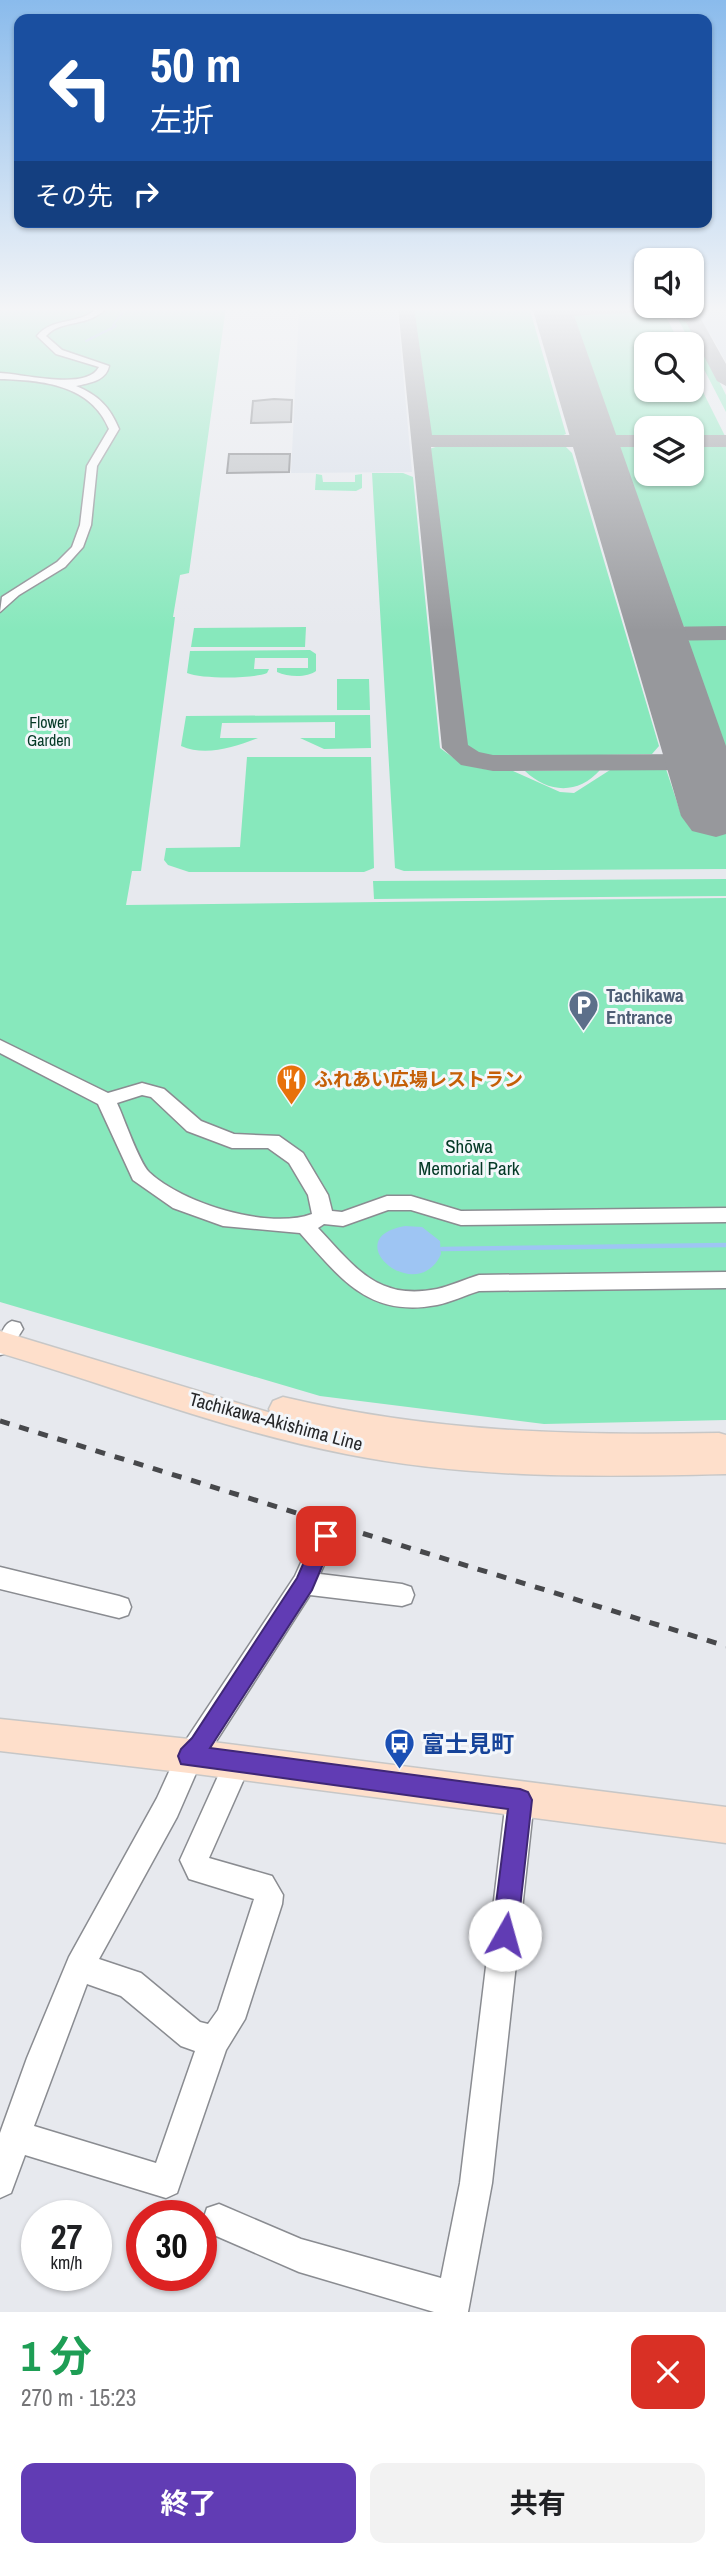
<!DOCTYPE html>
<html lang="ja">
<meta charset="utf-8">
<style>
body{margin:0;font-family:"Archivo Narrow","Noto Sans JP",sans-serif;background:#f2f2f2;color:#202124;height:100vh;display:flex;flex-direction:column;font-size:26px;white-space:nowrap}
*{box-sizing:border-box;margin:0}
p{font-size:23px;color:#757577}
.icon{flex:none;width:38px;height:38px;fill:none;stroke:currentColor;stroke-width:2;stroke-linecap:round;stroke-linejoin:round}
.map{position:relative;height:2312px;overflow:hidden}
.panel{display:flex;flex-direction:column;background:#fff;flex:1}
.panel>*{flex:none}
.banner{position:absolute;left:14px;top:14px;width:698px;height:214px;border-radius:14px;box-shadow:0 2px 5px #0004;background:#1a4fa0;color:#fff;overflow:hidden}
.tools{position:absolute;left:634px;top:248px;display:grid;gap:14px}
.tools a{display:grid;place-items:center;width:70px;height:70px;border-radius:14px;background:#fff;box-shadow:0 2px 5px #0004;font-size:35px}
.speed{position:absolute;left:21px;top:2200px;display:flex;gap:14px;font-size:35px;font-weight:700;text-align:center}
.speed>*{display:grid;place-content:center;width:91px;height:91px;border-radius:50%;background:#fff;box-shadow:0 2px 5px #0004;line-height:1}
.speed small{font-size:18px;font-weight:400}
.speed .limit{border:10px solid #d22;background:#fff;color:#111}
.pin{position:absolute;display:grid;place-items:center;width:60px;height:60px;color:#fff;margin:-30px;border-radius:14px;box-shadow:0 4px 10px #0006}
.me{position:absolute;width:77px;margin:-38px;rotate:7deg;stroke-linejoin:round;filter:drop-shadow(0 0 5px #0008)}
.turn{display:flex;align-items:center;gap:24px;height:147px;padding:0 21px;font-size:32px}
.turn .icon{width:91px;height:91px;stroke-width:2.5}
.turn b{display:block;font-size:49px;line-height:60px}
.then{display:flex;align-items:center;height:66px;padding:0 21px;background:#0003;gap:14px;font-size:26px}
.round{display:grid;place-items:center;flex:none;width:74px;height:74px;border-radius:14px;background:#f2f2f2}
.summary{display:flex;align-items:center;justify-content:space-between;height:119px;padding:0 21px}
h1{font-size:42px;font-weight:700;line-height:52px;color:#1e9e55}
.cta{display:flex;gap:14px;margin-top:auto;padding:14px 21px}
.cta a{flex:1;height:80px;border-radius:14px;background:#613cb4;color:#fff;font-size:28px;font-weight:700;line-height:80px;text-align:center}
.cta a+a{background:#f2f2f2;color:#202124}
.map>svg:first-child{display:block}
.built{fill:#d6dde8}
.green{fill:#87e8bc}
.water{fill:#9ec5f3}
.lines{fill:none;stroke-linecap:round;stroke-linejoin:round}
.stream-far1{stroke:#9ec5f3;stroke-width:2}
.stream{stroke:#9ec5f3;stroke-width:4.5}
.taxiway{fill:#97989c;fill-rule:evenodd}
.runway{fill:#97989c;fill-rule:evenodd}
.building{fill:#b8bbbf;stroke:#797b7f;stroke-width:2}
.minor-casing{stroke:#8a8c91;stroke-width:3}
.major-casing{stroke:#c7c7c7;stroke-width:3}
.minor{fill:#fff;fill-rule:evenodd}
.major{fill:#fedfcb;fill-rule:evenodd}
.rail{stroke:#47484b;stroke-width:5;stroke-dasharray:10 10;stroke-linecap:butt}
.route{fill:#613cb4;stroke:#3f2775;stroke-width:2}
.labels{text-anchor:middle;stroke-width:6;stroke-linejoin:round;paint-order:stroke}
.far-park-label{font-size:16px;fill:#043926;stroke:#f4f7fb}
.service-label{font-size:19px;font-weight:bold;fill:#4e5e75;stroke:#f4f7fb;text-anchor:start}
.food-label{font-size:19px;font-weight:bold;fill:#c56008;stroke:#f4f7fb;text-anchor:start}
.park-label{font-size:19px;fill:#043926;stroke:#f4f7fb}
.street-label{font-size:19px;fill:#262729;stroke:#f4f7fb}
.near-transit-label{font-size:23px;font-weight:bold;fill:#164399;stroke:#f4f7fb;text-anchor:start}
</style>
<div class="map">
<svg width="726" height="2312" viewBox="0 0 726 2312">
<rect width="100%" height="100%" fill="#e7e9ee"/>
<!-- built -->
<path class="built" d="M726,307V362L710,333L702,332L693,316L684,312L682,307Z
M397,308L412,472L291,473L299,309Z"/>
<!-- green -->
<path class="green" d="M226,307L189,573L180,575L173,617H175L141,871H132L126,905L726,898V1420L544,1424L320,1396L0,1302V308Z
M529,307L566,434L556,438L429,437L412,307Z
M577,312H664L680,345H646V390H691V368L726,438L691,439V429H646V439L614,436L571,315Z
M675,313L687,318L726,395V412Z
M691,442H726V630C712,630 692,634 681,624L618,446L622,443H646V474H691Z
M557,445L565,446L572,453L659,746L652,754L491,757L472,751L463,741L429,449L439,446Z
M372,473H403L413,477L440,748L462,764L484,769L513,771L560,792L574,793L610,770L666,769L682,817H726V869L404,871L395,868Z
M316,474L322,475L323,482H355V475L362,474V488L356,491L315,490Z
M306,627L305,647H191L194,628Z
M696,636H726V751L688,641Z
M310,650L316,654V671C307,678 288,677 277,672V668H308V658H255L254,669H269L267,673C253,679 201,679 187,673L190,651Z
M337,679H369L370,710H337Z
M370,715L371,748L324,749L300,738H335V722L222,723L220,738H258C234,747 206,757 181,746L186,716Z
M247,757H371L374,868L364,872H189L168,865L164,860L166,848L240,847Z
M600,770C578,795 548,793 525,771Z
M726,879V896L374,899L373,881Z"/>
<!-- water -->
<path class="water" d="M405,1226L422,1227L440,1241L441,1254C417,1308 335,1238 405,1226Z"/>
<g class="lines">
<!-- stream-far1 -->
<path class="stream-far1" d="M86,341L116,326L113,325L123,312"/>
<!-- stream -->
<path class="stream" d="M442,1249L726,1245"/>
<!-- taxiway -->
<path class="taxiway" d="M398,307H414L432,435H646V447H431L468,745L479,752L493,755L699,754L709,756L713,762L709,768L699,770L493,771L461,765L442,748Z
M672,307L688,311L701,319L726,364V386L717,381L686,322C651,306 591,316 552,317L544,312L550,307Z
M691,435H726V447H691Z
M726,626V640L657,641L648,639L645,634L648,629L657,627Z"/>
<!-- runway -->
<path class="runway" d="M532,307H571L726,746V834L716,837L692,831L681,816Z"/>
</g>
<!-- building -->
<path class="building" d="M274,399L292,400L291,422L251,423L253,401Z
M229,454H290L289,472L227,473Z"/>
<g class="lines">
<defs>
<path id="minor" d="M98,307H107C88,329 62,318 46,336L62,350L109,366C106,381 89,383 76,386C98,395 110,407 119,429L97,466L91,525L83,547L65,567L19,595L0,612L2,597L57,562L72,547L80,525L87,466L109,429C91,385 43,380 0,379V373C24,374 87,391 99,367L56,354L37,336C53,316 81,326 98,307Z
M0,1040L108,1093L142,1083L164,1089L201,1121L234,1134L279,1136L303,1153L328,1195L332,1211L342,1212L387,1196H411L461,1211L726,1208V1222L461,1225L411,1210H388L343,1226L324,1224L318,1228C355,1267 377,1301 437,1289C451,1286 465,1279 479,1275L726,1272V1288L479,1291C465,1295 452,1302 437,1305C369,1318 341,1279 300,1233L223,1226L173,1208L133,1180L98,1104L0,1053ZM142,1095L151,1097L187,1131L232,1148H268L289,1163L308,1195L312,1214C269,1230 183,1204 149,1172C139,1162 124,1118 117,1103Z
M12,1321L20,1323L23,1329L8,1353L0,1355C0,1341 0,1326 12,1321Z
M325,1526L334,1529L337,1536L320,1574L402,1584L411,1587L414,1595L411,1603L402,1606L310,1595L197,1771L177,1817L99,1959L141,1973L200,2022L208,2024L218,2010L254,1899L189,1879L180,1860L228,1754L238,1750L248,1754L251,1763L209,1858L272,1876L283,1895L282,1904L245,2019L226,2050L177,2193L166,2198L25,2155L11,2193L0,2198V2133L27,2058L69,1957L157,1798L178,1752L295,1576L316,1529ZM87,1984L121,1996L181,2046L195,2051L156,2163L34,2126Z
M0,1567L119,1596L128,1599L131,1607L128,1615L119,1618L0,1589Z
M520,1786L530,1790L534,1800L492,2183L468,2312H434L299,2272L207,2232L203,2220L207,2208L219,2204L301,2239L441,2278L460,2183L506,1800L510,1790Z"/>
<path id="major" d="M0,1331L271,1413L269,1409L273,1401L283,1397C431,1432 568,1436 719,1433L726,1435V1474C599,1477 471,1479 346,1454C228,1431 115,1387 0,1353Z
M0,1719L189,1739L726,1807V1843L189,1773L0,1751Z"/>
</defs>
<!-- minor casing -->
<use href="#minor" class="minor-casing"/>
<!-- major casing -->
<use href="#major" class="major-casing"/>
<!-- minor -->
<use href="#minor" class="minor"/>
<!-- major -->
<use href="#major" class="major"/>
<!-- rail -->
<path class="rail" d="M0,1421L726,1646"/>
</g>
<!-- sky -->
<linearGradient id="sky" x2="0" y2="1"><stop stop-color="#8abbec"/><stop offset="0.49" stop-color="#f4f5f7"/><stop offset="1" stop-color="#f4f5f7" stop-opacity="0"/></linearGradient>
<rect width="726" height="631" fill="url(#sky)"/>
<!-- route -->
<path class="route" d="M326,1527L333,1530L335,1536L312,1590L210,1748L520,1789L528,1792L532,1800L517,1935L513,1943L505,1947L496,1943L492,1935L508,1809L181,1764L178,1756L181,1749L192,1738L297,1578L318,1530Z"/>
<!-- icons -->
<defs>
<symbol id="parking-pin" viewBox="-11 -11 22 30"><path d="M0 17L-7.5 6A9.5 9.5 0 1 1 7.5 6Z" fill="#5c6f8a" stroke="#f4f7fb"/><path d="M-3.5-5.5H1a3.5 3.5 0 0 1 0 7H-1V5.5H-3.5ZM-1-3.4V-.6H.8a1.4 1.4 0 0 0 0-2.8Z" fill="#fff"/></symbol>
<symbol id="restaurant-pin" viewBox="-11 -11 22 30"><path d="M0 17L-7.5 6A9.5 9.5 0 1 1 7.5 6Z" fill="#e8710a" stroke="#f4f7fb"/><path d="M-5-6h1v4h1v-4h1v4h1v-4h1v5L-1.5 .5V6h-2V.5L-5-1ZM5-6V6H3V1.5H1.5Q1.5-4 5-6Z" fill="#fff"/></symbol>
<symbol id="bus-pin" viewBox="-11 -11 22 30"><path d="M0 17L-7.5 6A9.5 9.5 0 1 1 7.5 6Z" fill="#1a4fb4" stroke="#f4f7fb"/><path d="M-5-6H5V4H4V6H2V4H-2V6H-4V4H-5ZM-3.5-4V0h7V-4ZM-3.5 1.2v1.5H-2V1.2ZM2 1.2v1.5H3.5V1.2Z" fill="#fff"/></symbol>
</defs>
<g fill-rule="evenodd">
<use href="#parking-pin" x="566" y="988" width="35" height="47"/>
<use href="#restaurant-pin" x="274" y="1062" width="35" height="47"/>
<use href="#bus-pin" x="382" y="1726" width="35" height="47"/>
</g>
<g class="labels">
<!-- far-park labels -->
<g class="far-park-label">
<text x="49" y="728">Flower<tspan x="49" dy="18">Garden</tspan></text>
</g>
<!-- service labels -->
<g class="service-label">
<text x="606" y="1002">Tachikawa<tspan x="606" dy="22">Entrance</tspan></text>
</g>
<!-- food labels -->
<g class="food-label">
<text x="314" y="1086">ふれあい広場レストラン</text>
</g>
<!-- park labels -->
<g class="park-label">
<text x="469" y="1153">Shōwa<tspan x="469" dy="22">Memorial Park</tspan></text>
</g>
<!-- street labels -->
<g class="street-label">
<text transform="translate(276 1421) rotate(15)" y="7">Tachikawa-Akishima Line</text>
</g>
<!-- near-transit labels -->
<g class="near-transit-label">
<text x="422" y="1752">富士見町</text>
</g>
</g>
</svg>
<div class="tools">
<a><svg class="icon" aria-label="sound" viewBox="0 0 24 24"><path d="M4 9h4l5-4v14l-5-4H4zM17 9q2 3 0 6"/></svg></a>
<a><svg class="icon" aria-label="search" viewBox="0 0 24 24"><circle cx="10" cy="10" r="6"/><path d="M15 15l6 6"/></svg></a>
<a><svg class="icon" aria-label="layers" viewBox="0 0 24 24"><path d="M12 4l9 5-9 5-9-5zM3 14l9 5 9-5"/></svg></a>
</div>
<div class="speed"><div>27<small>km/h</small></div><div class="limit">30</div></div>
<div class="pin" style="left:326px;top:1536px;background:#d93025"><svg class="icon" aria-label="arrive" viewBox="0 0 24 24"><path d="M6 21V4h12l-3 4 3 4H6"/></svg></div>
<svg class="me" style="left:505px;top:1935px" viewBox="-20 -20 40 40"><circle r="19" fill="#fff"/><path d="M0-13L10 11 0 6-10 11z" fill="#613cb4"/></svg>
<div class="banner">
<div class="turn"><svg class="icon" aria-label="left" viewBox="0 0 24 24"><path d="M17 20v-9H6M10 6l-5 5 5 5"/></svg><div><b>50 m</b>左折</div></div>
<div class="then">その先<svg class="icon" aria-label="right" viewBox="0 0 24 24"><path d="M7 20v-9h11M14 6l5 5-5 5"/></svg></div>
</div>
</div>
<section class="panel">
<div class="summary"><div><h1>1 分</h1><p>270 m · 15:23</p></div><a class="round" style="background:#d93025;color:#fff"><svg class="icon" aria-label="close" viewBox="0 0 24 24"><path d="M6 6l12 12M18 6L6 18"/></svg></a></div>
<div class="cta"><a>終了</a><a>共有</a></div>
</section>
